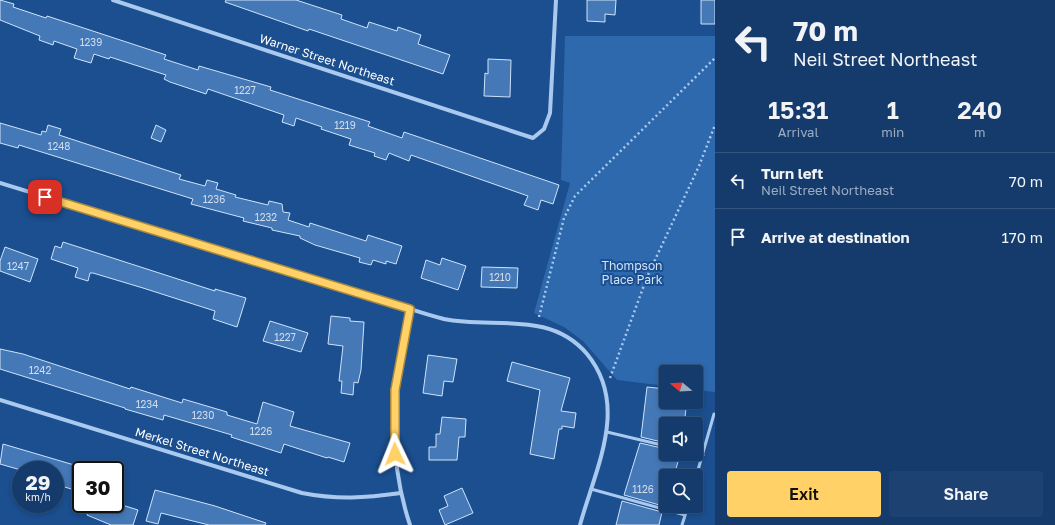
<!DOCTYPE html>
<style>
body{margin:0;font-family:"Golos Text",sans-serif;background:#1d4271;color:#f1f3f6;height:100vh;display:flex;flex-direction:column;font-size:15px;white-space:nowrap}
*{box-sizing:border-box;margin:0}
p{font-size:13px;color:#9dadc1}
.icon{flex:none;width:22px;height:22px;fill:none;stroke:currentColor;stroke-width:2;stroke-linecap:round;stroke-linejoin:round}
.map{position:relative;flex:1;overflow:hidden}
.details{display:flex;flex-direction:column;background:#143b6b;width:340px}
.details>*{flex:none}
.top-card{background:#143b6b;color:#f1f3f6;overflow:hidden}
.needle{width:26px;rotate:288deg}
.tools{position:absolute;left:659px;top:365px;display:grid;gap:8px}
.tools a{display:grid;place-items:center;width:44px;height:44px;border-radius:4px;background:#143b6b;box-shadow:0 2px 6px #0003,0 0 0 1px #33557e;font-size:20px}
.speed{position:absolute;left:12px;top:461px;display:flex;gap:8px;font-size:20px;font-weight:700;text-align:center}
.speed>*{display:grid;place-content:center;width:52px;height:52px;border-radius:50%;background:#143b6b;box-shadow:0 2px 6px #0003,0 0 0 1px #33557e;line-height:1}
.speed small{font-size:10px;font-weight:400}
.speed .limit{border:2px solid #111;border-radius:6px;background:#fff;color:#111}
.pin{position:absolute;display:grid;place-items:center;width:34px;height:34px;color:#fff;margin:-17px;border-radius:8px;box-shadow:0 2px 6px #0006}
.me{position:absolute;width:44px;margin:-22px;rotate:358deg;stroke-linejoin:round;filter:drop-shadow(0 0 3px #0008)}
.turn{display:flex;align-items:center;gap:14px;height:84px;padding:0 12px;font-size:18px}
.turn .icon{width:52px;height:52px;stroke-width:2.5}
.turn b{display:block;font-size:28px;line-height:34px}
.eta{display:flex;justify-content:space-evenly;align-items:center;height:68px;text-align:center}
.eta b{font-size:24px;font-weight:600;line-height:28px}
.button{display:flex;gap:8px;margin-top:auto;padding:8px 12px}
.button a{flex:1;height:46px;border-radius:4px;background:#ffd166;color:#111;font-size:16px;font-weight:600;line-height:46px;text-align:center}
.button a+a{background:#1d4271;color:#f1f3f6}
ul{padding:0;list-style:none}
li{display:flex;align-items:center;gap:12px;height:56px;padding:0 12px;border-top:1px solid #33557e}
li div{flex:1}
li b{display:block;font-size:15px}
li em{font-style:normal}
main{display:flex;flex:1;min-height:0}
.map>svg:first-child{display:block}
.green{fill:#2e69ad}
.building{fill:#4478b7;stroke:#cfe3fa}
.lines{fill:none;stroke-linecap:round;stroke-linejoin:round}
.path{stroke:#a9c9ee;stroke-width:2.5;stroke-dasharray:2 3;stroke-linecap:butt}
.service{stroke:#a9c9ee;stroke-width:3}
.minor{stroke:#a9c9ee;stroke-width:4}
.route-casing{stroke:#a68842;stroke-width:10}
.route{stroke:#ffd166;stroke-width:7}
.labels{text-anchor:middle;stroke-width:4;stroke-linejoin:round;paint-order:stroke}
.number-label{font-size:10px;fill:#d0dded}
.street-label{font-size:12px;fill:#fff;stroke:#1b4f8f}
.park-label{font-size:12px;fill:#cfe3fa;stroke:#1b4f8f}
</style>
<main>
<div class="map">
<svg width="715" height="525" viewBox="0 0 715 525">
<rect width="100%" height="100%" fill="#1b4f8f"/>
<!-- green -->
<path class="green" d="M565,36H715V392L696,390V372H666V386L617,380L583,341L564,327L534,313L570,183L561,180Z"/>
<!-- building -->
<path class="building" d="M0,0L14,4L13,7L46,18L47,16L166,55L164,59L198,70L199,66L271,87L270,90L370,122L368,126L402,138L404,132L559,185L553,204L541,200L538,210L524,205L528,196L411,155L409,161L389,153L386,160L374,156L375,153L349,145L351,139L321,129L322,127L296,118L294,126L282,122L284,115L208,89L206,94L170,82L164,79L166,75L110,57L109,59L94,54L91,63L74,58L77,49L54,41L53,45L39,40L40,36L0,20Z
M226,0H296L342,15L341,19L367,28L369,22L397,31L398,27L421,35L418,44L450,55L443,74L309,29L308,31L225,2Z
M587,0H616L615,15L605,14V22L587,21Z
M701,0H715V24H701Z
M488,59L511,60L510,97L484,96L485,73L488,74Z
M0,123L41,135L42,131L46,132L48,125L61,129L59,135L181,175L179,179L205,186L207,180L218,183L216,189L236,195L235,197L268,205L269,201L282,204L283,212L290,213L288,220L309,227L310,223L366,241L368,235L402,246L396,264L386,261V264L373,260L371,265L359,262L360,258L315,245L300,238V236L272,230V228L243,221L244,218L191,204L193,199L19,145L18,148L0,143Z
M156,125L166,130L161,142L151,138Z
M63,242L215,291V289L246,298L237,327L213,319L215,311L143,288L93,273H90L88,281L75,277L78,268L51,259L55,246L61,248Z
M5,247L38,259L30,282L0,271V261Z
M442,258L466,266L458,290L421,278L426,260L440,265Z
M482,267L518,268L517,288L481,287Z
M331,316L350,318V321L364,322L361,370L358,383L354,382L353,395L341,393L342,381H339L343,346L328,344Z
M270,321L308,333L301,352L263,341Z
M0,349L23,354L130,389L131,387L182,403L183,399L227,412V415L257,424L263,402L294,412L290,426L350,443L344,462L328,457L327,458L284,444L281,453L231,437L232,435L164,415L163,420L125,409V408L0,369Z
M428,355L457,359L453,382L444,381L442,396L423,393Z
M512,362L570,378L561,411L576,413L574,428L562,426V429H559L554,459L530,454L540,390L507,381Z
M647,387L666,389V402H687L684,424H666V443L641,437Z
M442,417L466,419L465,437H459L457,460H429V447H436V434H440Z
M640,443L666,449V454L679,458L674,476H666V505L664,504L663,506L624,495Z
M3,444L81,467V492L55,484V470H21L0,464Z
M462,488L473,513L445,525L439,510L448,506L444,496Z
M155,490L215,506L266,523L265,525H209L161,513L158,524L146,521Z
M622,501L662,512L659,525H616Z
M91,504H119L138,510L133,525H111L87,515Z"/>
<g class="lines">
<!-- path -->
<path class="path" d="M539,317L564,218L575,196L715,58
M610,378L647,277L699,166L715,125"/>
<!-- service -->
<path class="service" d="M607,432L666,446
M696,453L703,455
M696,477L714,414
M591,489L685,515
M682,525L688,506"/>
<!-- minor -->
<path class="minor" d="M113,0L533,138L544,129L550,113L556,0
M0,183C100,214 199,244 299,274C330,284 362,294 394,304C411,309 427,315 444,319C493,329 550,310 587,354C630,406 595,469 580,525
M0,400L302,493C338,500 365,498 401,493
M410,525C385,450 394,384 410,309"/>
</g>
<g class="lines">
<defs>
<path id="route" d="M45,197L410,309L395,390V454"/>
</defs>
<!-- route casing -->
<use href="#route" class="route-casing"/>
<!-- route -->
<use href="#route" class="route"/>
</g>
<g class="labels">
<!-- number labels -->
<g class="number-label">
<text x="91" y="46">1239</text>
<text x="245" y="94">1227</text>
<text x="345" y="129">1219</text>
<text x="59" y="150">1248</text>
<text x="214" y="203">1236</text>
<text x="266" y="221">1232</text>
<text x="18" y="270">1247</text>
<text x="500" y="281">1210</text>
<text x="285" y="341">1227</text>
<text x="40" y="374">1242</text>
<text x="147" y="408">1234</text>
<text x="203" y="419">1230</text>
<text x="261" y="435">1226</text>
<text x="643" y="493">1126</text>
</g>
<!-- street labels -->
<g class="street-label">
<text transform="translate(327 60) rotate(18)" y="4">Warner Street Northeast</text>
<text transform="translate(202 452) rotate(17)" y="4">Merkel Street Northeast</text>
</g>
<!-- park labels -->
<g class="park-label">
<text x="632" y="270">Thompson<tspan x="632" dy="14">Place Park</tspan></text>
</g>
</g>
</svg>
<div class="tools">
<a><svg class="needle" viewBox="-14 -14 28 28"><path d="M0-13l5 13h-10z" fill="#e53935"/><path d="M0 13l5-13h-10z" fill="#9dadc1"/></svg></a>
<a><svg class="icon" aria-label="sound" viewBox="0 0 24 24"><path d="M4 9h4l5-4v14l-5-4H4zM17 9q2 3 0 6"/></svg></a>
<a><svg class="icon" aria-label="search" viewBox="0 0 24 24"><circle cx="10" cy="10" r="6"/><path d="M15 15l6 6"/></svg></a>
</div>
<div class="speed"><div>29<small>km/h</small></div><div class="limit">30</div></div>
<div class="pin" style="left:45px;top:197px;background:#d93025"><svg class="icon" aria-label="arrive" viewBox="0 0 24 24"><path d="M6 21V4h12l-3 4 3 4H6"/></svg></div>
<svg class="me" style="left:395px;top:454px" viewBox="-20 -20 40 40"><path d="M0-17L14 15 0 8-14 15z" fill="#ffd166" stroke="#fff" stroke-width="4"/></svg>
</div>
<section class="details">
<div class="top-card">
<div class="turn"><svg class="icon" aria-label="left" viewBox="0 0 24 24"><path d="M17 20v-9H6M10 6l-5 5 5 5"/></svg><div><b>70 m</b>Neil Street Northeast</div></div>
</div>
<div class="eta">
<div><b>15:31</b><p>Arrival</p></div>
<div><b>1</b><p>min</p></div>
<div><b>240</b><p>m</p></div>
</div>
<ul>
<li><svg class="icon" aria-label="left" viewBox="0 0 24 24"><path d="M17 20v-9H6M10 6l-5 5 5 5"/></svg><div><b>Turn left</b><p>Neil Street Northeast</p></div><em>70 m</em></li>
<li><svg class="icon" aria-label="arrive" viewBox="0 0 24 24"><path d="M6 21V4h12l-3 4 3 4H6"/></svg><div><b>Arrive at destination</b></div><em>170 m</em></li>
</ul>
<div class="button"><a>Exit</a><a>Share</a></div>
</section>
</main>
